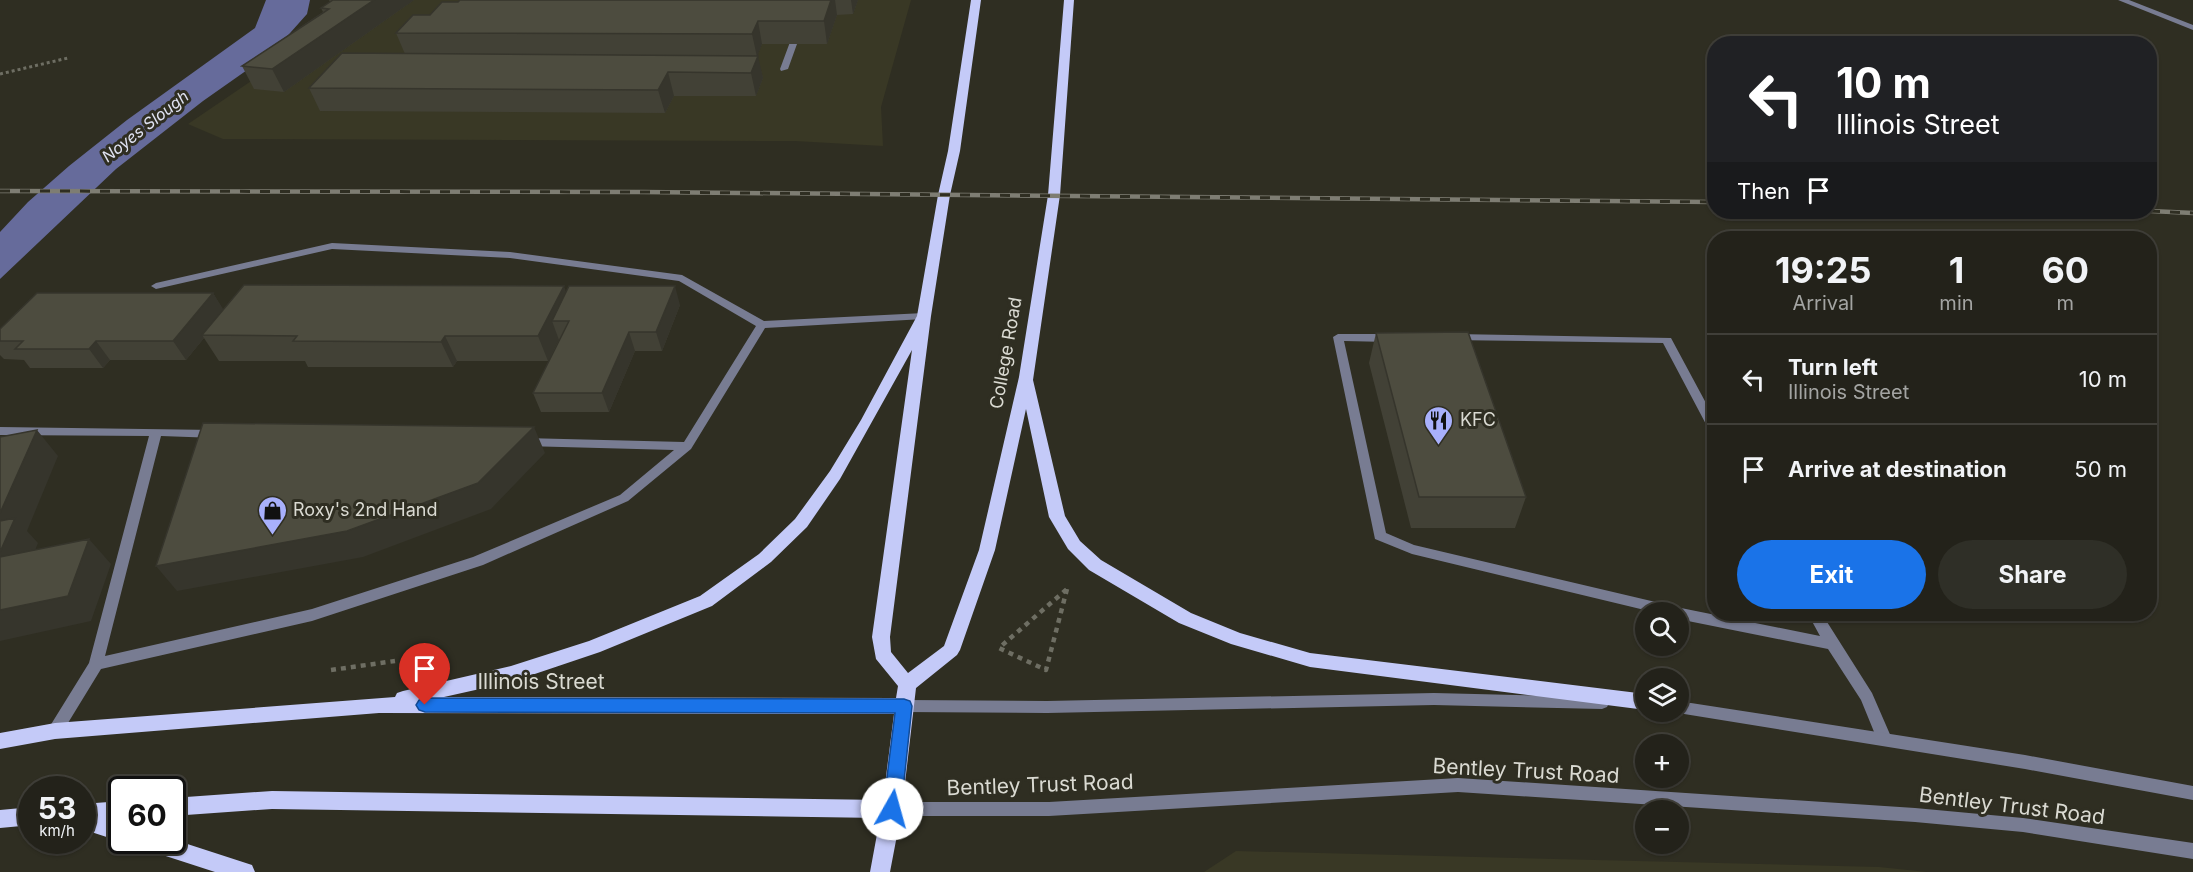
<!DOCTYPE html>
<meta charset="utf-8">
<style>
body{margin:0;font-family:Inter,sans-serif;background:#2f2f27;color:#f1f3f6;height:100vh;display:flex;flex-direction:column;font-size:22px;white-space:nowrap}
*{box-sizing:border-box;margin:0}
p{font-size:20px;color:#a3a4a2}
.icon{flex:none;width:33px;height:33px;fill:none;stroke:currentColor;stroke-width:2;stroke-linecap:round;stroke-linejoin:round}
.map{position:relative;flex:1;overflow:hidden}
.panel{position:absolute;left:1707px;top:231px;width:450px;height:390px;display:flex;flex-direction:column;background:#23221a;border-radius:24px;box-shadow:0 2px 4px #0004,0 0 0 2px #403f39}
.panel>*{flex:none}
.top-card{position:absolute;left:1707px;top:36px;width:450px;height:183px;border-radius:24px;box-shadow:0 2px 4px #0004,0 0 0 2px #403f39;background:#202124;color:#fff;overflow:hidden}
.fabs{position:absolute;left:1635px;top:602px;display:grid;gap:12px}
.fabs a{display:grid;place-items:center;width:54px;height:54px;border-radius:50%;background:#23221a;box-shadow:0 2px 4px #0004,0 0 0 2px #403f39;font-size:30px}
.speed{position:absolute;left:18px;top:776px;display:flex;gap:12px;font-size:30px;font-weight:700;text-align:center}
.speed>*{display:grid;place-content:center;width:78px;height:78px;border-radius:50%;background:#23221a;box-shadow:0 2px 4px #0004,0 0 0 2px #403f39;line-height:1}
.speed small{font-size:15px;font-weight:400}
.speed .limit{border:3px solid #111;border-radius:9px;background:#fff;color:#111}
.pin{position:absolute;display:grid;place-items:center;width:51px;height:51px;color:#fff;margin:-62px -26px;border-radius:50% 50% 50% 0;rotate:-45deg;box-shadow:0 0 6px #0007}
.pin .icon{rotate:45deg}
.me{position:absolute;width:66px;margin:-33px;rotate:7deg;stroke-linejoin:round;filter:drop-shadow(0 0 4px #0008)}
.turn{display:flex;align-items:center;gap:21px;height:126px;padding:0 30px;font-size:27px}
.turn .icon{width:78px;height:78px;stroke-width:2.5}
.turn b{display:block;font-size:42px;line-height:51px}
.then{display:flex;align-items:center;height:57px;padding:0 30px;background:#0003;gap:12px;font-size:22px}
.eta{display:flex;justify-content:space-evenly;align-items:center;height:102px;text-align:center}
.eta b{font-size:36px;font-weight:700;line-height:42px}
.action{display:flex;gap:12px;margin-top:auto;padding:12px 30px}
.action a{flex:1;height:69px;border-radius:36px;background:#1a73e8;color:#fff;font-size:24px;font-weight:700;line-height:69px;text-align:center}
.action a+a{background:#2f2f27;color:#f1f3f6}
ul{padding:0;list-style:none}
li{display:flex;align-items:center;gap:18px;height:90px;padding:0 30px;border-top:2px solid #403f39}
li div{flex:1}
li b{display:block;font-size:22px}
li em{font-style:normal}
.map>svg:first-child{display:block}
.built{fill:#393825}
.water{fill:#666b9b}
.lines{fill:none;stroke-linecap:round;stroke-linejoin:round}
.path-far1{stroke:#6e6e63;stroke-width:3;stroke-dasharray:3 3;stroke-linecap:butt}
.path{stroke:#6e6e63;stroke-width:4.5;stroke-dasharray:5 5;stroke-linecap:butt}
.service{fill:#787c92;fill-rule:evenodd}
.tertiary{fill:#787c92;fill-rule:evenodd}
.primary{fill:#c4caf8;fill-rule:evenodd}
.rail-casing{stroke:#7e7d73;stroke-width:4.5}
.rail{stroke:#2f2e22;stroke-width:3;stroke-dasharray:10;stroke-linecap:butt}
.wall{fill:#424136}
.shaded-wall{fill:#36352c}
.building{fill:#4d4c3f;stroke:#36352c;stroke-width:1.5}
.route{fill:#1a73e8;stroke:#114b97;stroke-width:1.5}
.labels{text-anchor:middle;stroke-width:6;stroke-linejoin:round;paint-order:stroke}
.far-water-label{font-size:16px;font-style:italic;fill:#e0e3f2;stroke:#2f2e22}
.street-label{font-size:18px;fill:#dadad2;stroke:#2f2e22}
.poi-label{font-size:18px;fill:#dadad2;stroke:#2f2e22;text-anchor:start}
.near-street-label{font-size:21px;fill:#dadad2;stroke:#2f2e22}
</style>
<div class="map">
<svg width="2193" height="872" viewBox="0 0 2193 872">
<rect width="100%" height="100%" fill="#2f2e22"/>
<!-- built -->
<path class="built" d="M342,0H911L881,107L883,146L795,141L223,139L188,124L276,64Z
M1236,851L1879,867L1927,872H1204Z"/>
<!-- water -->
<path class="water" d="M266,0H310L307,14L274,51L203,101L116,169L0,279V232L28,202L69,166L127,120L255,28Z"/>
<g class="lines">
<!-- path-far1 -->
<path class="path-far1" d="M0,74L68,58"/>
<!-- path -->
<path class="path" d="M1067,589L1046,670L999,648Z
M331,670L395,661"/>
<!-- service -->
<path class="service" d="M790,42L797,44L788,69L781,71L780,69Z
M332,243L510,252L682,275L764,321L924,313L929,316L924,319L765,328L691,449L628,501L483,565L312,621L101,669L60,736L55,738L50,736L48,731L50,726L89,663L149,436L0,435V427L216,430L222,434L216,438L161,436L105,656L312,609L473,557L620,495L674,450L524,446L518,442L524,438L684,442L756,326L679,281L510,258L332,249L156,289L151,286L156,283Z
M1338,334H1389L1395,338L1389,342L1344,341L1386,533L1414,545L1681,608L1820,636L1808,614H1822L1872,693L1892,739L1889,744L1884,746L1879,744L1861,700L1828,649L1678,619V612H1653L1412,554L1375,539L1333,337Z
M1454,334L1671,338L1714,418V432L1710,431L1708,428L1663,343L1450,340L1448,338Z"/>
<!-- tertiary -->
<path class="tertiary" d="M2118,0H2129L2193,25V30Z
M1434,693L1602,697L1607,699L1609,703L1607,707L1602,709L1434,705L1047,713L904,712L899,710L897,706L899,702L904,700L1047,701Z
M1678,701L2025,755L2193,786V800L2025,769L1678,713L1673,711H1678Z
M1458,778L1915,808L2023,818L2193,843V859L2023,832L1915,822L1458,792L1049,816H892L886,814L884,809L886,804L892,802H1049Z"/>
<!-- primary -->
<path class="primary" d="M971,0H981L960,151L950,195L931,316L890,637L891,652L908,673L944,646L979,550L1019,377L1048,195L1064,0H1074L1060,195L1033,380L1065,516L1080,541L1101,560L1191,613L1240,633L1310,653L1646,694V710L1310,667L1231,644L1179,623L1089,570L1068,549L1049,517L1026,409L995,550L960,650L957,655L916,688L902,809L890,872H870L880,818L272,809L172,816V798L272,791L883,800L894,714L379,713L55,739L0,749V733L55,723L395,697L397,693L403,691L511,666L589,641L700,596L759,554L795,519L830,471L861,420L917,316L938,195L948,151ZM912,350L872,637L876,659L898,686L896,698L444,697L511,682L600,652L712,606L771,562L807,527L840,479Z
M122,801V819L110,820L122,824V840H128L122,842L82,829V804Z
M32,807V825L0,828V810Z
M172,839L252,865L255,872H215L138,847L135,840Z"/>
<defs>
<path id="rail" d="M0,191L643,192L1714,202
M2150,211L2193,213"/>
</defs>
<!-- rail casing -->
<use href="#rail" class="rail-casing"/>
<!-- rail -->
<use href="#rail" class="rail"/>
</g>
<!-- wall -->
<path class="wall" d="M329,0H414L284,92L254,89L242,66L323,12L321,8L330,2Z
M460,0H858L853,14L837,15L827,44H762L757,56L763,78L756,96H674L665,113L320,111L309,88L405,54L396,33L430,15L458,2Z
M566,292L680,305L662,351H635L609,412H541L533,393L560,340L548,361H457L453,367H308L305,361H219L204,338L186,360H110L103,368H30L24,360L4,359L0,355V329L213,293L223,310Z
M1376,333L1526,497L1515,528H1411L1369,363Z"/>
<!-- shaded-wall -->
<path class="shaded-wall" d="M374,0H414L284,92L272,69Z
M831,0H835L837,15L827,44L824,21Z
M851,0H858L853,14Z
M758,21L762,44L757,57L752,34Z
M758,56L763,78L756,96L751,73Z
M668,72L674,96L665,113L658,90Z
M564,286L573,311L552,321L559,340L548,361L538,336Z
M675,286L680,305L662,351L656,332Z
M213,293L225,312L202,335L204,338L186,360L173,341Z
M629,332L635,351L609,412L602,393Z
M445,336L457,361L453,367L441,342Z
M96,341L110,360L103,368L89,349Z
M534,427L545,453L491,509L363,557L177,591L156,566Z
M37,430L58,456L27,531L38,543L22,583L0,559V513Z
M89,539L111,564L91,621L0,641V610Z"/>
<!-- building -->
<path class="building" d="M333,0H374L272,69L242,66L329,9L321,8Z
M460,0H831L824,21H758L752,34L396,33L413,15H430L442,2H458Z
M342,53L758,56L751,73L668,72L658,90L309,88Z
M244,285L564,286L538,336H445L441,342L293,341L297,336L202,335Z
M569,286H675L656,332H629L602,393H533L569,321H552Z
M37,293H213L173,341H96L89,349H15L23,341H0V329Z
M1468,332L1526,497H1419L1376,333Z
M203,423L534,427L478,483L347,531L156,566Z
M37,430L0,513V437Z
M15,518L0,552V521Z
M89,539L68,596L0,610V557Z"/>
<!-- route -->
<path class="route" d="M425,698L904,699L910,701L912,706L901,809L898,815L892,817L885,815L883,809L895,713L425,712L419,710L416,705L419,700Z"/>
<!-- icons -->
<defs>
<symbol id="restaurant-pin" viewBox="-11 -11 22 30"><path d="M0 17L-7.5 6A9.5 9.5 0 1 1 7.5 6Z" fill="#a8b0fc" stroke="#2f2e22"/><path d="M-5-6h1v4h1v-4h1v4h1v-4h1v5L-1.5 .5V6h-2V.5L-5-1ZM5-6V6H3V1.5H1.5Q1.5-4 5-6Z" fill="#111"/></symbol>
<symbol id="shop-pin" viewBox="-11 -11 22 30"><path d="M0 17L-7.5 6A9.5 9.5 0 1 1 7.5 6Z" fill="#a8b0fc" stroke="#2f2e22"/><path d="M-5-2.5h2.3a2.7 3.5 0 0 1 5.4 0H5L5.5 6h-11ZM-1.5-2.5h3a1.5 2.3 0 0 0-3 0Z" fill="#111"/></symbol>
</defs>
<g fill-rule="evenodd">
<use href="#restaurant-pin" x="1422" y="404" width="33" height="45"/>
<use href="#shop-pin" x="256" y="494" width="33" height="45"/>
</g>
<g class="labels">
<!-- far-water labels -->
<g class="far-water-label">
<text transform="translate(145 126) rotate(-38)" y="6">Noyes Slough</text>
</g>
<!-- street labels -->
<g class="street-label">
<text transform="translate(1006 353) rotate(-80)" y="6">College Road</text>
</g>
<!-- poi labels -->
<g class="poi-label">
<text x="1460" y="426">KFC</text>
<text x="293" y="516">Roxy's 2nd Hand</text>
</g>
<!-- near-street labels -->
<g class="near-street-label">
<text x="541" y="689">Illinois Street</text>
<text transform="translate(1526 771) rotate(3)" y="7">Bentley Trust Road</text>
<text transform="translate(1040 785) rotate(-2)" y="7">Bentley Trust Road</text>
<text transform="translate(2012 806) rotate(7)" y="7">Bentley Trust Road</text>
</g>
</g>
</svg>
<div class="fabs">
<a><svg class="icon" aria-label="search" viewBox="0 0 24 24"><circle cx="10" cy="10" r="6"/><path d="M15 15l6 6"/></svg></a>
<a><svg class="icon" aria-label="layers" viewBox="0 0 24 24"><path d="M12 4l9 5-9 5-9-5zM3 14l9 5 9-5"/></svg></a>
<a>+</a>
<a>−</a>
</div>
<div class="speed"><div>53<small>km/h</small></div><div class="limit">60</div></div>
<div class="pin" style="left:425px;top:705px;background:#d93025"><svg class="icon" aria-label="arrive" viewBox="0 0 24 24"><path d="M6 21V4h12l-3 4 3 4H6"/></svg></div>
<svg class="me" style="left:892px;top:809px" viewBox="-20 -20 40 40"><circle r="19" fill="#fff"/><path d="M0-13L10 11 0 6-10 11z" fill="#1a73e8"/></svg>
<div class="top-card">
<div class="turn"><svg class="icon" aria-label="left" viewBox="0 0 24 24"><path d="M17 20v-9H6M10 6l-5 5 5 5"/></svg><div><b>10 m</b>Illinois Street</div></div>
<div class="then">Then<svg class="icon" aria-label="arrive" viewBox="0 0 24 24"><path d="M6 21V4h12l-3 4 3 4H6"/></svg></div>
</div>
<section class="panel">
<div class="eta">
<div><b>19:25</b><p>Arrival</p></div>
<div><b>1</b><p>min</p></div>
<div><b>60</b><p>m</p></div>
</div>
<ul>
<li><svg class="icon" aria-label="left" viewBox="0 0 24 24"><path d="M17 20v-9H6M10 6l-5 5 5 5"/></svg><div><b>Turn left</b><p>Illinois Street</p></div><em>10 m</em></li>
<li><svg class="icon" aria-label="arrive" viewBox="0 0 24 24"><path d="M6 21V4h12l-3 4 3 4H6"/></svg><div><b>Arrive at destination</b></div><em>50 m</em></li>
</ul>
<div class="action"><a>Exit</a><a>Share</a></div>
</section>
</div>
